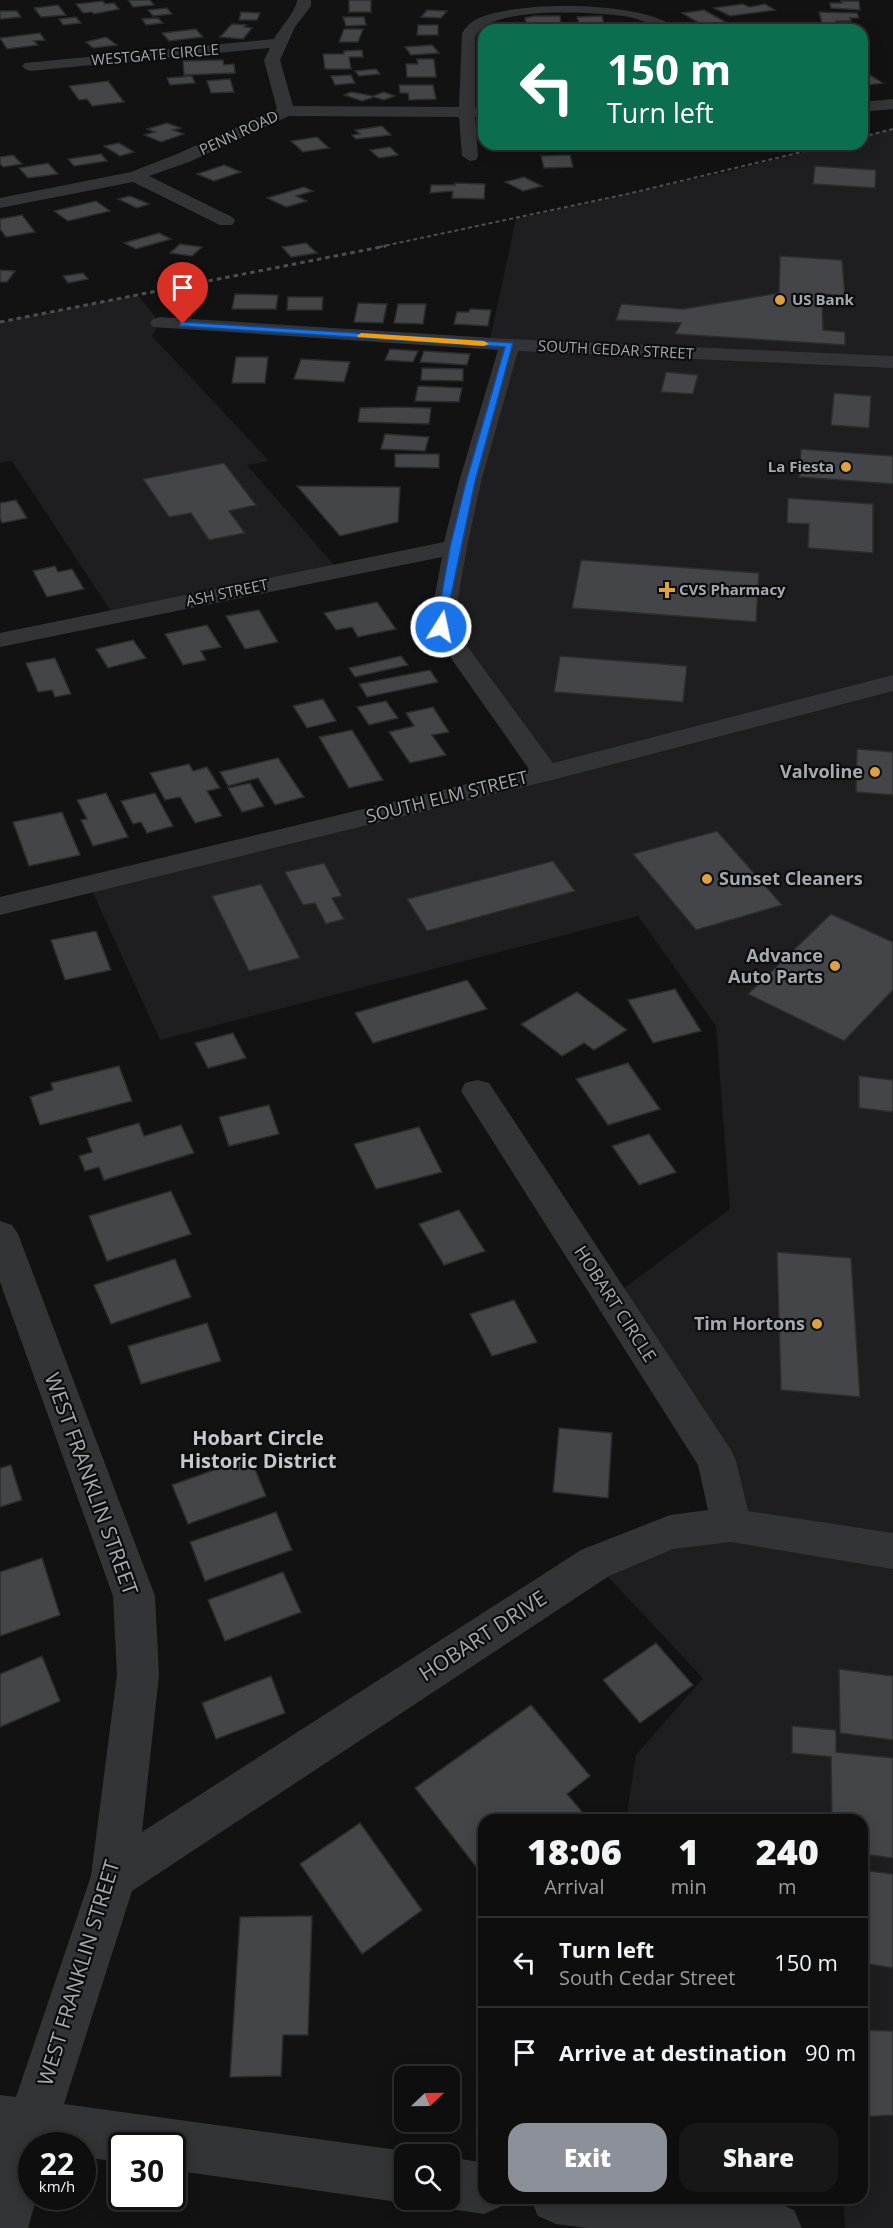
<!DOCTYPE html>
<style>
body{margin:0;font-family:"Open Sans",sans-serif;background:#171717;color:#f1f3f6;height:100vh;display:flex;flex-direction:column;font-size:22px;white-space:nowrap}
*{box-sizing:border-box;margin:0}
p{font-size:20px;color:#9b9c9e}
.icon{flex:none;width:33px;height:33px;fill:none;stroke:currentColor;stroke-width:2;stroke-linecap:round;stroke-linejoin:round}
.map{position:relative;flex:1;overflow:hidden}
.sheet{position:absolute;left:478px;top:1814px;width:390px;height:390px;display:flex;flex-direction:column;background:#0e0e0e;border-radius:18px;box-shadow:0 3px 15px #0003,0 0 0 2px #2e2e2e}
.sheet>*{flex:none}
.top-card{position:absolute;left:478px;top:24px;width:390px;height:126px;border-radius:18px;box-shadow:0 3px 15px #0003,0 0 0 2px #2e2e2e;background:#0b6e4f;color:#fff;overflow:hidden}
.needle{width:39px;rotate:68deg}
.buttons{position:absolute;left:394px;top:2066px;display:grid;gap:12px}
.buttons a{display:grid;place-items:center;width:66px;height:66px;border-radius:12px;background:#0e0e0e;box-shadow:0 3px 15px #0003,0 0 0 2px #2e2e2e;font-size:30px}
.speed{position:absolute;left:18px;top:2132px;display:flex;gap:12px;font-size:30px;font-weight:700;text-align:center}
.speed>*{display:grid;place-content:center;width:78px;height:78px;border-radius:50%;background:#0e0e0e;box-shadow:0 3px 15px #0003,0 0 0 2px #2e2e2e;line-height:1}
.speed small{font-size:15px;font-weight:400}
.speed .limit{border:3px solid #111;border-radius:9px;background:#fff;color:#111}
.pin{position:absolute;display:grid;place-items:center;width:51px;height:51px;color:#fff;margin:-62px -26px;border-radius:50% 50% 50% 0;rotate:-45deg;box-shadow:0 0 6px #0007}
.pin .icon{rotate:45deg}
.me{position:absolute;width:66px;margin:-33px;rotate:10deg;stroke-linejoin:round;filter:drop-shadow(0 0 4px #0008)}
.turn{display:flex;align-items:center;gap:21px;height:126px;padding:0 30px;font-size:27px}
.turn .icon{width:78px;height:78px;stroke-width:2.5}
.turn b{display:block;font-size:42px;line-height:51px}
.eta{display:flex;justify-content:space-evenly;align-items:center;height:102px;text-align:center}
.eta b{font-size:36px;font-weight:800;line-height:42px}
.action{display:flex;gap:12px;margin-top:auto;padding:12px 30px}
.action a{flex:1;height:69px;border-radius:18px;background:#8c9099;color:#fff;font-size:24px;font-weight:800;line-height:69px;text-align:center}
.action a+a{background:#171717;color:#f1f3f6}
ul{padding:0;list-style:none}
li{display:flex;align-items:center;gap:18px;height:90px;padding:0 30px;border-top:2px solid #2e2e2e}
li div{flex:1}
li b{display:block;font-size:22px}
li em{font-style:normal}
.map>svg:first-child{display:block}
.built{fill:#1e1e20}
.building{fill:#434548;stroke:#2c2c2f;stroke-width:1.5}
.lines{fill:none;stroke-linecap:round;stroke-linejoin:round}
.minor{fill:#333437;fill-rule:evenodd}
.rail-far1{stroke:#4c4e52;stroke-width:2;stroke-dasharray:4 3;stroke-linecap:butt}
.rail{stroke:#4c4e52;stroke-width:3;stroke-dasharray:4.5 4;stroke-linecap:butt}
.route{fill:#1a73e8;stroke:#114b97;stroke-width:1.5}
.slow{fill:#f59e0b}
.poi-dot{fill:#dfa03e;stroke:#0d0d0e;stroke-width:2}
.labels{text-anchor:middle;stroke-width:4.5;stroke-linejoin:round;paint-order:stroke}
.far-street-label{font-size:15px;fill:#a4a9b2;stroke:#0d0d0e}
.far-poi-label{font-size:15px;font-weight:bold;fill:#a4a9b2;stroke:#0d0d0e;text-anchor:start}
.poi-label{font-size:18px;font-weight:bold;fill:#a4a9b2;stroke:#0d0d0e;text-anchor:end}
.street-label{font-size:18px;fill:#a4a9b2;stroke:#0d0d0e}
.neighbourhood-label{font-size:20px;font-weight:bold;fill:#c5c8cf;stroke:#0d0d0e}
.near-street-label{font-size:21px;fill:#a4a9b2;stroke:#0d0d0e}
</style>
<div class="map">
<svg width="893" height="2228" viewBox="0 0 893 2228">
<rect width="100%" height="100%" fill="#121213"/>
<!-- built -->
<path class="built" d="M893,129V2228H845L843,2198H862V1820L626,1819L636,1755L703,1678L595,1563L731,1525L611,1298L730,1209L716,1026L638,916L160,1040L89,884L545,773L441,627L510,346L489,344L516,219L723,173L835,144H862L863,137Z
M138,295L160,323L152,336L269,461L247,465L339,571L114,616L12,461L0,463V322Z"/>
<!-- building -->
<path class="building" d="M128,0H150L154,5L133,7Z
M349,0H371V12H349Z
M103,1L105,4L114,3L119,9L94,14L92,12L83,13L76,4Z
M841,1H859L860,10L831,8L830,3H842Z
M743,4L749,7L765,4L775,10L730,16L714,8Z
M58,5L66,15L41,17L34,8Z
M167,8L172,14L153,16L148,10Z
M427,10L447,11L441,18L421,17Z
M704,10L729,24L707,28L682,13Z
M0,11H17L21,17L0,19Z
M241,12L260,13L257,20H239Z
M819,12L857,13L859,18H850L851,21H836V24L822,23Z
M534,16H560L561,24H526L525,18Z
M602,16L604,24H579L577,17Z
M76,17L81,23L63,25L59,19Z
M343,17H364L366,25L346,26Z
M158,18L163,23L146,25L142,19Z
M232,24L246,25L244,27L252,28L243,39L220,37Z
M418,25H438V35H417Z
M196,29L203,37L169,41L162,33Z
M344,29H363L358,42H339Z
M40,33L45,40L34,41L38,45L7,49L0,38Z
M106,37L117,45L93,48L86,42Z
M432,45L439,53L411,55L405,47Z
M362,50L363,57H349L351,69H325L323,54H344V51Z
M417,59H434L436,77H407L406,64H418Z
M223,60L224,65L234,64L235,73L184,75L183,61Z
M376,69L380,74L359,76L355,71Z
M351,75L355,83L335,85L331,76Z
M870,75L883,83L862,86V76Z
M192,76L195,83L170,85L167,78Z
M230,79L234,92L211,93L207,81Z
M108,81L124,102L92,106L87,99L79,100L69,86Z
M399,85H433L436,99L409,100L408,93H400Z
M351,92L373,96L384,92L395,96L384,100L374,97L362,101L344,95Z
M167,123L181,128L173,130L184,134L161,142L144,135L155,132L147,129Z
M382,126L391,135L356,139L352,135L360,134L355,130Z
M317,137L329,148L303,152L291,141Z
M119,143L134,152L120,156L104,146Z
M390,147L398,155L379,158L370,150Z
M101,154L107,161L74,166L68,159Z
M13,155L22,164L3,167L0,164V157Z
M570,155L573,167L544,168L541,156Z
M48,163L58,174L28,178L19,168Z
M224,165L241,172L214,181L197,174Z
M815,166L876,170L875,188L813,184Z
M524,177L542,186L523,191L505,182Z
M455,183L485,184L484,199L452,198L453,191L430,193L431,185H455Z
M304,187L313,191L296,196L307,201L286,207L267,198Z
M130,196L149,204L137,208L118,199Z
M96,201L110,211L68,221L54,211Z
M22,215L35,232L6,237L0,229V219Z
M159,233L171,239L136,249L124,243Z
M306,243L317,253L291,257L282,247Z
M180,244L202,247L192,256L170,253Z
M780,256L842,260L845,296L822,294L823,330L845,332V345L675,334L681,323L616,320L621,304L683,309L779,293Z
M0,270L15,271L7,282H0Z
M83,273L88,279L68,283L63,276Z
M235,294L278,295L276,309H232Z
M288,297H323L322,310H287Z
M358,303L387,304L383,323L354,322Z
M398,304H426L423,324L394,323Z
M470,309L491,310L488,326L454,324L457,312H469Z
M390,349L418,351L413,362L385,360Z
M424,351L470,354L467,365L420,362Z
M236,357H268L265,383H232Z
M301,359L350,362L344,382L294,379Z
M422,368L463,369V381L421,380Z
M666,372L698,375L693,394L661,392Z
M418,386L462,388L459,402L415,401Z
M834,393L871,396L869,428L831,425Z
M395,407L431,408L429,424L358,422L360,408Z
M385,434L429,437L425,451L381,449Z
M801,449L893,456V484L799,477Z
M395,454H439V468L395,467Z
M224,463L256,505L229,511L245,533L209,540L191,513L169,517L143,479Z
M297,486L400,487L398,522L340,536Z
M788,498L873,504V553L808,548L809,524L787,523Z
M16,500L27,518L2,523L0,518V503Z
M581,560L759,573L756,622L572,608Z
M55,566L58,572L72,569L84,589L47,597L33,571Z
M377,602L396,629L358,637L352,627L336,630L324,613Z
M259,610L278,642L245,649L226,616Z
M207,625L221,647L201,651L206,660L183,665L165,634Z
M133,640L146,658L108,668L96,649Z
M401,656L408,665L355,677L349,668Z
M560,656L687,666L683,702L554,692Z
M55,658L71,694L55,697L52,690L38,692L26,663Z
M430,670L438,682L367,697L359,684Z
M323,699L336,721L307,728L293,706Z
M386,701L398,718L369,725L357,707Z
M433,707L449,732L432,735L446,755L410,763L389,732L414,726L406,713Z
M352,730L383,780L349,788L319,737Z
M857,749L893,752V795L856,792Z
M278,758L304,797L275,805L258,778L228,786L220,772Z
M189,764L193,771L207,767L220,788L207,791L222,816L195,823L180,797L165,800L150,773Z
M250,783L264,806L242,812L228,788Z
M106,793L128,837L93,846L81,820L87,819L77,800Z
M155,793L173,826L147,833L141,822L133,824L121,801Z
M62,812L80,855L29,866L13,822Z
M717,831L782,905L696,930L633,854Z
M553,861L575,891L427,931L407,899Z
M324,863L342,896L332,898L344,919L326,924L315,903L303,905L285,872Z
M261,884L300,958L249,971L212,896Z
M831,914L893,942V990L844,1041L748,994Z
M96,931L111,970L65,980L51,940Z
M467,980L487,1009L373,1043L355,1013Z
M675,989L701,1031L653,1043L628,1000Z
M577,992L627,1030L594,1050L584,1043L562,1056L521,1024Z
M233,1033L246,1058L208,1068L195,1043Z
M628,1063L660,1109L608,1125L576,1079Z
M119,1066L132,1101L40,1125L30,1097L53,1090L51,1083Z
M859,1076L893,1080V1112L859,1108Z
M269,1105L279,1134L229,1146L219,1117Z
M139,1123L144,1136L181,1125L194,1153L104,1180L99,1167L85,1171L79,1156L92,1152L87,1138Z
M419,1127L442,1172L376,1189L354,1144Z
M649,1134L676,1172L639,1185L612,1146Z
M171,1191L191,1234L107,1261L89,1216Z
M459,1210L485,1251L444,1265L419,1224Z
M777,1252L851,1258L860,1397L781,1390Z
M175,1259L191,1297L111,1324L94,1285Z
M514,1300L537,1342L492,1356L470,1314Z
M207,1323L221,1361L141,1384L128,1346Z
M559,1428L612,1433L608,1498L553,1492Z
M250,1457L266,1496L188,1524L172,1485Z
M11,1465L22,1500L0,1507V1468Z
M276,1512L292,1550L205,1581L190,1542Z
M42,1558L60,1615L0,1636V1572Z
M283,1572L301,1612L225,1641L208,1600Z
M656,1643L693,1685L640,1723L603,1680Z
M42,1656L60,1701L0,1727V1674Z
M839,1669L893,1676V1740L840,1733Z
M271,1676L285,1713L216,1739L202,1703Z
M531,1705L590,1776L567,1794L589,1820H484V1877L415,1788Z
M792,1726L836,1730V1752L893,1758V1858L862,1854V1820H832L831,1757L792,1753Z
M360,1823L422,1910L362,1954L300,1864Z
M862,1870L893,1874V1968L862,1963Z
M312,1916L308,2035H283L281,2076L230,2077L240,1917Z
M862,2030L893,2031V2115L862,2117Z"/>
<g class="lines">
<!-- minor -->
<path class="minor" d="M297,0H311V6L295,27L280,60L293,106L459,107L462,33C465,28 470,23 475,20C510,0 650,0 677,30C657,30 648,21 629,17C602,12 482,4 475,39V107H484V117H475L478,156L476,160L470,161L462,156L459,117L289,116L189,162L149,176L232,217L235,221L232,225H220L133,182L0,208V198L131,172L177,154L277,109L264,60L270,48L30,71L25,69L22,66L25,63L274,39C280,28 297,10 297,0Z
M893,99V109L862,112V102Z
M160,317L510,339L893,356V368L518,351L481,482L467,547L453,627L553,763L893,675V691L556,779L0,915V897L529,769L429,627L442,557L0,647V633L444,542L459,482L498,350L153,327L150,323L153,319Z
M477,1080L489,1083L731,1450L736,1461L748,1511L893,1533V1569L731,1542L673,1549L609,1576L132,1891L64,2104L405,2151L411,2154H405V2199H414L405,2203L172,2170V2145H122V2162L82,2157V2145H32V2196H37L28,2228H0V2095L16,2097L91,1876L117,1675L113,1596L0,1282V1221L12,1225L18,1234L155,1596L159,1675L142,1832L581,1550L670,1515L708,1510L698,1465L461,1091L465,1083Z
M450,2157L484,2163V2198H506L502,2206L484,2214L450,2209L432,2201L431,2199H450Z
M530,2198H743L776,2202L794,2210L802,2228H587L556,2224L538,2216Z"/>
<!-- rail-far1 -->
<path class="rail-far1" d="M862,137L893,129
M379,247L627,194L835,144"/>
<!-- rail -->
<path class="rail" d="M0,322L386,246"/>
</g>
<!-- route -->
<path class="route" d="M183,322L513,343L475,482L444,629L436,627L450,547L466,482L505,347L180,326V322Z"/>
<!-- slow -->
<path class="slow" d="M361,333L484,341L489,344L484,346L358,337L357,336Z"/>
<!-- markers -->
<g class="poi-dot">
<circle cx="780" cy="300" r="6"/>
<circle cx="846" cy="467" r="6"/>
<path d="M664 581h6v6h6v6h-6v6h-6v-6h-6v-6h6z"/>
<circle cx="875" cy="772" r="6"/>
<circle cx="707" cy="879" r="6"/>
<circle cx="835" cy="966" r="6"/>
<circle cx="817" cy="1324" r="6"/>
</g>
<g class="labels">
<!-- far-street labels -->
<g class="far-street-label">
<text transform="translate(155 55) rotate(-5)" y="5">WESTGATE CIRCLE</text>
<text transform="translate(239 133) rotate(-25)" y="5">PENN ROAD</text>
<text transform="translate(616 350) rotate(3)" y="5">SOUTH CEDAR STREET</text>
<text transform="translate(227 593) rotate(-12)" y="5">ASH STREET</text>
</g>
<!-- far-poi labels -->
<g class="far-poi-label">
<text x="792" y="305">US Bank</text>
<text x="834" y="472" text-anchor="end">La Fiesta</text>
<text x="679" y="595">CVS Pharmacy</text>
</g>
<!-- poi labels -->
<g class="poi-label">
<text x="863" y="778">Valvoline</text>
<text x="719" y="885" text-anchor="start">Sunset Cleaners</text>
<text x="823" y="962">Advance<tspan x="823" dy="21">Auto Parts</tspan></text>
<text x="805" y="1330">Tim Hortons</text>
</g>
<!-- street labels -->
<g class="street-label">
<text transform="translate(447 797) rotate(-14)" y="6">SOUTH ELM STREET</text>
<text transform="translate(615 1304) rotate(57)" y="6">HOBART CIRCLE</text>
</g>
<!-- neighbourhood labels -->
<g class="neighbourhood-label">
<text x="258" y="1445">Hobart Circle<tspan x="258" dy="23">Historic District</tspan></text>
</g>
<!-- near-street labels -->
<g class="near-street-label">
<text transform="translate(91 1484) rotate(70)" y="7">WEST FRANKLIN STREET</text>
<text transform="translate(483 1636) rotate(-33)" y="7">HOBART DRIVE</text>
<text transform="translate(79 1973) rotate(-73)" y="7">WEST FRANKLIN STREET</text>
</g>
</g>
</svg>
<div class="buttons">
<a><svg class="needle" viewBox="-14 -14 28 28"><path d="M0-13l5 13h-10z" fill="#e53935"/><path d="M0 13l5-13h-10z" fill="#9b9c9e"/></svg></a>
<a><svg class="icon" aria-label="search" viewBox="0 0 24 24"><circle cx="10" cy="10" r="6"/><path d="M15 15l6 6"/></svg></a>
</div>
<div class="speed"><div>22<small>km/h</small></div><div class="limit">30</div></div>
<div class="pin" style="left:183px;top:324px;background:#d93025"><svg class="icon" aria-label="arrive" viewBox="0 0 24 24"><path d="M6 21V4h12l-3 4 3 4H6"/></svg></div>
<svg class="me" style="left:441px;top:627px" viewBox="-20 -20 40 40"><circle r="17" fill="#1a73e8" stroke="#fff" stroke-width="3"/><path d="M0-11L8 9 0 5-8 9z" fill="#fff"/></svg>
<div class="top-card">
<div class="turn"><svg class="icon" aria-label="left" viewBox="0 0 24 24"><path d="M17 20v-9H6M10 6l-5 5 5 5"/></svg><div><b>150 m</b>Turn left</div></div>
</div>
<section class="sheet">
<div class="eta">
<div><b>18:06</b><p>Arrival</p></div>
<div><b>1</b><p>min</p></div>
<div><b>240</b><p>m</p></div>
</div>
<ul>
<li><svg class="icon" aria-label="left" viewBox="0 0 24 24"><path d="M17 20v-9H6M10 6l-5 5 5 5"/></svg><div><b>Turn left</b><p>South Cedar Street</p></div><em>150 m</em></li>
<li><svg class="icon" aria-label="arrive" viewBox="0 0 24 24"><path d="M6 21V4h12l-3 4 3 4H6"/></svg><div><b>Arrive at destination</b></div><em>90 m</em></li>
</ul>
<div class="action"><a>Exit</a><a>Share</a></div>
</section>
</div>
